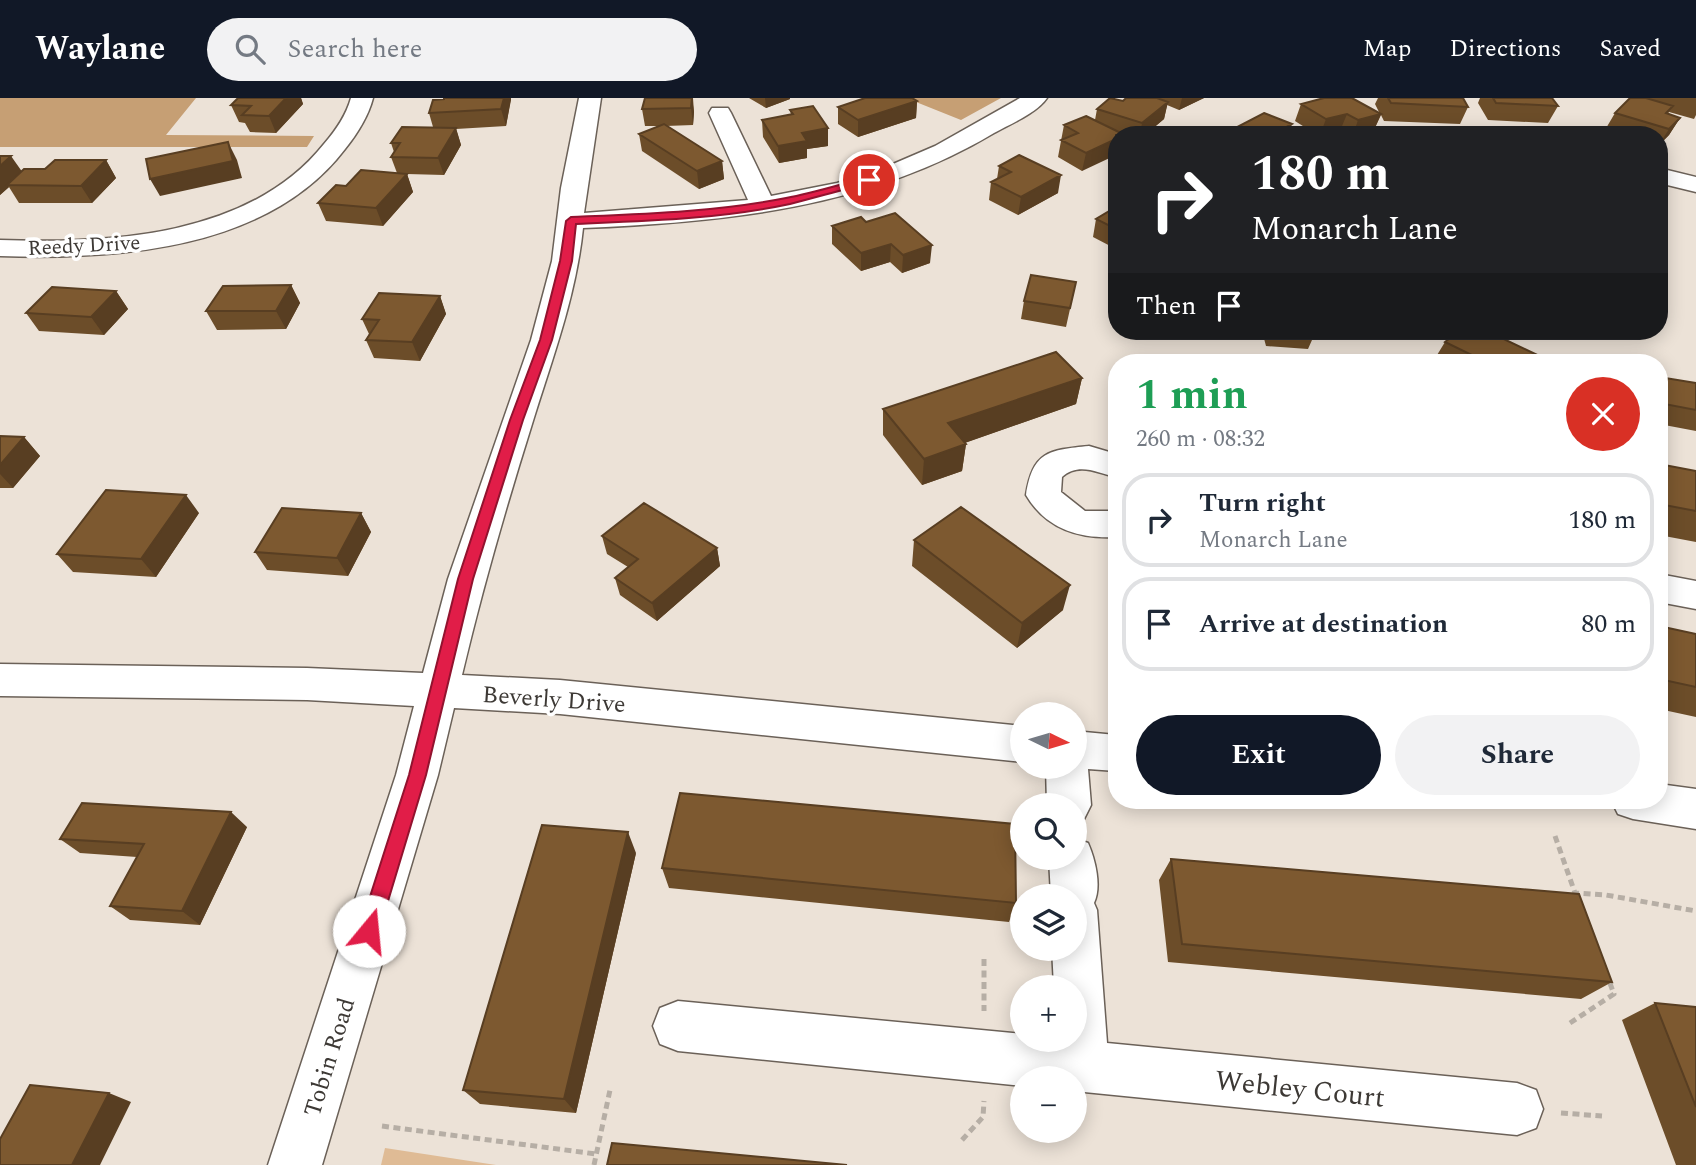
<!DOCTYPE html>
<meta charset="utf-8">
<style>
body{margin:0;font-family:Spectral,serif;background:#f2f2f3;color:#1f2937;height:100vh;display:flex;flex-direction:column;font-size:26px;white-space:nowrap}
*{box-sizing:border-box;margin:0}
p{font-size:23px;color:#747a83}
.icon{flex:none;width:38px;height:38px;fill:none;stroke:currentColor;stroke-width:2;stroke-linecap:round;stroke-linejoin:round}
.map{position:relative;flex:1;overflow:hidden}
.panel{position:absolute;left:1108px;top:256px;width:560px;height:455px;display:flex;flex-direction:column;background:#fff;border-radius:28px;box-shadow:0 4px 18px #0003}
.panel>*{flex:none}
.top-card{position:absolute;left:1108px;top:28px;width:560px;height:214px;border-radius:28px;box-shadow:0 4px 18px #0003;background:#202124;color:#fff;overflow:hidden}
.needle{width:46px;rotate:95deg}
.controls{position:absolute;left:1010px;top:604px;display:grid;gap:14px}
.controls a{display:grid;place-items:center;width:77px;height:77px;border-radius:50%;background:#fff;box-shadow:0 4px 18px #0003;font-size:35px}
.pin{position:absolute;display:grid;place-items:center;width:60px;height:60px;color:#fff;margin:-30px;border:4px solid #fff;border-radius:50%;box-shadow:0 2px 7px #0007}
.me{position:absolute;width:77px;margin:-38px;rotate:17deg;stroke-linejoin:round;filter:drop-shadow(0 0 5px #0008)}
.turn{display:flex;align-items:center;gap:24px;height:147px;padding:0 28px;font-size:32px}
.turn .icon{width:91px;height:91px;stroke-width:2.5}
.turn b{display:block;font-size:49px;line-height:60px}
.then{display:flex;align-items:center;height:66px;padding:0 28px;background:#0003;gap:14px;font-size:26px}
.round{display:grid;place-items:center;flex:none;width:74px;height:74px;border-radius:37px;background:#f2f2f3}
.head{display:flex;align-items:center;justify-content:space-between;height:119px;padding:0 28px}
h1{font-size:42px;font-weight:700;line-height:52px;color:#1e9e55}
.button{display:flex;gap:14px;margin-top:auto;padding:14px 28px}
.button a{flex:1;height:80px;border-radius:42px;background:#111827;color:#fff;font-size:28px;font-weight:700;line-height:80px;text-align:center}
.button a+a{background:#f2f2f3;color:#1f2937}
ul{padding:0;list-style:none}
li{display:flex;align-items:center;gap:21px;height:94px;margin:0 14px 10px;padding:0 14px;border:4px solid #e0e1e3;border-radius:28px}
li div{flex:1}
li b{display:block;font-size:26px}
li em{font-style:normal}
header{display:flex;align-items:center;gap:42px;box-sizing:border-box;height:98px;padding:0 35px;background:#111827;color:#fff}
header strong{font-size:33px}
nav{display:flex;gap:38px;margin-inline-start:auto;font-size:24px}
.search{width:490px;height:63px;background:#f2f2f3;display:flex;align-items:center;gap:18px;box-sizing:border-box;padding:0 24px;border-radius:38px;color:#747a83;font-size:26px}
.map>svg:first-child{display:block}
.green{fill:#dfbb95}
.forest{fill:#c69f74}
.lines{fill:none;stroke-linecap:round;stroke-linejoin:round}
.minor-casing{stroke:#6b6158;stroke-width:3}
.path-far1{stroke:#b6aea5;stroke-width:3.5;stroke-dasharray:4.5 2.5;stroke-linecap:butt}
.path{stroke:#b6aea5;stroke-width:5;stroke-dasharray:7 4.5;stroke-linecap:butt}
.minor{fill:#fff;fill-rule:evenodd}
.wall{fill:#6c4d29}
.shaded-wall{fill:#583e22}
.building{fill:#7d5930;stroke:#583e22;stroke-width:2}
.route{fill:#e11d48;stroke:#92132f;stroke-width:2}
.labels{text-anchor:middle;stroke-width:7;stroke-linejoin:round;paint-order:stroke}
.far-street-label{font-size:21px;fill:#3d3935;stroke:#fff}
.street-label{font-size:24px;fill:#3d3935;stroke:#fff}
.near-street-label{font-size:28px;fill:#3d3935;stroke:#fff}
</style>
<header>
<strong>Waylane</strong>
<div class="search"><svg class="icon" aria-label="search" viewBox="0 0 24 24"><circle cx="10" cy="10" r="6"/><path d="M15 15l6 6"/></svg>Search here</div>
<nav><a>Map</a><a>Directions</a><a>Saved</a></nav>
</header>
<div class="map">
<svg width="1696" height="1067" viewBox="0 0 1696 1067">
<rect width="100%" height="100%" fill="#ece2d7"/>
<!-- green -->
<path class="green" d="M385,1050L496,1067H381Z"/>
<!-- forest -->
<path class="forest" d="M0,0H196L166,37L314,38L307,49H0Z
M906,0H1001L961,22Z"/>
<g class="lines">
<defs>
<path id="minor" d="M351,0H373C368,19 357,36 345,51C268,152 117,162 0,158V142C109,146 250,139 324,46C336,32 346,18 351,0Z
M579,0H601L584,115L748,102L709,15L712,10H728L731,15L771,98L837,85L879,72L935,48L1020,0H1047C1037,15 1010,26 994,35C869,110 726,124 583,130C576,199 552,261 532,326C506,409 482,492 462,577L560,582L1022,628V664L560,616L454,610L438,677L322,1067H268L396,677L414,608L307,602L0,598V566L307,570L423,575L448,481L531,242L552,163L561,90Z
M1659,70L1696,79V94L1659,85Z
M1089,348L1116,356V379C1097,375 1079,364 1062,379L1061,394L1085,413H1116V439C1079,441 1046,431 1026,397C1033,353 1049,352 1089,348Z
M1659,476L1696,483V511L1659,504Z
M1074,633L1116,637V673L1088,671L1091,707L1084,721L1074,725V707H1047L1046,668H1074Z
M1659,686L1696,691V731L1633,721L1618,716L1611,702H1659Z
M1074,740L1088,745C1095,761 1102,788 1094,805L1097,812L1107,945L1517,985L1536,992L1543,1011L1536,1030L1517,1037L1074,993V980H1022V988L678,953L660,946L653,928L660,910L678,903L1022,936V942H1074V889H1054L1052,850H1074V798H1051L1049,760H1074Z"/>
</defs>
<!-- minor casing -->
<use href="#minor" class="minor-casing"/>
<!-- path-far1 -->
<path class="path-far1" d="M1112,331L1116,294"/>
<!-- path -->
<path class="path" d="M1555,738L1575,795L1606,797L1696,813
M984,861V913
M1570,925L1614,896L1608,880
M1561,1015L1602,1018
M382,1028L596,1056
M962,1042L983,1019L984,1003
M594,1067L610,992"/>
<!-- minor -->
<use href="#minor" class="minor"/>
</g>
<!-- wall -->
<path class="wall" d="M238,0H301L303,6L276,35L250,34L245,25L239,24L231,7Z
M444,0H511L506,28L456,31L461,47L444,77L407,76L413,94L383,128L326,123L318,105L346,88L397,75L391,59L394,54L391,45L433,29L429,15Z
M693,0L694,14L693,27L666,28L722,63L724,81L699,91L642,53L639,36L659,28H645L642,11Z
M749,0H790V1L766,10Z
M1126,0H1204L1179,12L1167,7L1164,21L1145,37H1116L1082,73L1058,59L1064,27L1095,22L1097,11L1123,3Z
M1378,0H1463L1468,9L1460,26L1384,23L1381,17L1373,34L1362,37H1347L1340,33L1326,37H1317L1295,23L1301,6L1380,16L1375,6Z
M1480,0H1552L1558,8L1548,25L1488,22L1478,5Z
M1630,0H1696V17L1694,21L1669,14L1668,16L1680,20L1669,37L1659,47V37H1620L1605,32L1615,15Z
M917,3L916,20L858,39L838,26V9Z
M790,12L828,48L807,51V60L779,65L763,39L762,22L791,17Z
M0,58L21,73L106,62L116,80L92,105H19L9,89L0,97Z
M999,68L1058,95L1018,117L989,102L991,84L997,81Z
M1116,109V151L1093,139L1096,121Z
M866,124L930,165L902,175L890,164L861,173L832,146V128Z
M1076,184L1066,229L1021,221L1024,203Z
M291,187L300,205L286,231L217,232L206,213Z
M116,193L128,211L104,237L39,233L26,215Z
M440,198L446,216L420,263L374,260L366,242L369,236L362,221Z
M1262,233H1316L1308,251L1266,248Z
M1534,233H1552L1544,238Z
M1445,244L1552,264H1438L1434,262Z
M1659,279L1696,285V333L1659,326Z
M1082,280L1076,306L964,345L966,346L962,373L922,387L883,337V311Z
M0,338L24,339L40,358L13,390H0Z
M1659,366L1696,373V444L1659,437Z
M199,415L156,479L73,474L57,456Z
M361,415L371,434L348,478L267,472L255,454Z
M602,438L717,450L720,468L657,523L620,497L615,480L628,469L607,456Z
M914,442L1063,512L1017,550L912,468Z
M1659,528L1696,536V619L1659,611Z
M247,729L200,827L130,822L110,808L137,759L80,755L60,741Z
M636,755L576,1015L480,1006L463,992Z
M1171,761L1612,884L1581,901L1168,864L1159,782Z
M662,770L1016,805L1009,824L669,790Z
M1655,905L1696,909V1067H1676L1622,922Z"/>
<!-- shaded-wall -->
<path class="shaded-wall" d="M286,0H301L303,6L276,35L269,18Z
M504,0H511V2L506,28L501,11Z
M692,0L694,14L693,27L691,10Z
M765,0H790V1L766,10Z
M1182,0H1204L1179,12Z
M917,3L916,20L858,39V22Z
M1168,4L1164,21L1145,37H1140L1142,25Z
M1347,16L1340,33L1326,37H1320L1326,21Z
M1381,16L1373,34L1362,37H1353L1358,22Z
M1680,20L1669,37L1659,47L1669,31Z
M1292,26L1288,37H1272Z
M456,30L461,47L444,77L438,60Z
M828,30V48L807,51V60L779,65L778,48L802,35Z
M1116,41V57L1082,73L1086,55Z
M228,44L237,62L242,80L160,98L150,81Z
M11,58L23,75L7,87L9,89L0,97V68Z
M106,62L116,80L92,105L81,88Z
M722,63L724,81L699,91L697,73Z
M407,76L413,94L383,128L376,110Z
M1061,77L1058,95L1018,117L1021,99Z
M1665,109L1659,117V110Z
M891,146L890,164L861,173V155Z
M932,147L930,165L902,175L903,157Z
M291,187L300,205L286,231L276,213Z
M116,193L128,211L104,237L91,219Z
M440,198L446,216L420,263L412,244Z
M1082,280L1076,306L945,352L948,325Z
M24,339L40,358L13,390L0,376V367Z
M966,346L962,373L922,387L924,361Z
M186,397L199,415L156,479L141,461Z
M361,415L371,434L348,478L337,460Z
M717,450L720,468L657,523L652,505Z
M1070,487L1063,512L1017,550L1022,525Z
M231,714L247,729L200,827L182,813Z
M628,734L636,755L576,1015L564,1001Z
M109,995L131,1004L100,1067H72Z"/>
<!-- building -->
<path class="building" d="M238,0H286L269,18L242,17L251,8L231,7Z
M444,0H504L501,11L429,15L433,2L444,1Z
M645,0H692L691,10L642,11Z
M865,0H912L917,3L858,22L838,9Z
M1110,0L1123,3L1126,0H1157L1168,4L1142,25L1097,11Z
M1324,0H1352L1381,16L1358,22L1347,16L1326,21L1301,6Z
M1388,0H1463L1468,9L1391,5Z
M1493,0H1552L1558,8L1496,5Z
M1630,0H1646L1673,8L1666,15L1680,20L1669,31L1615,15Z
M813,8L828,30L802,35L807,43L778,48L762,22L793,16L790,12Z
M1264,15L1292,26L1272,37H1222Z
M1086,18L1125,37H1116V41L1086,55L1061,42L1078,35L1064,27Z
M664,26L722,63L697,73L639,36Z
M402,29L456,30L438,60L391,59L400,45H391Z
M228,44L233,63L150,81L146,61Z
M1019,57L1061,77L1021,99L991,84L1011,74L999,68Z
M0,58H11L0,68Z
M55,62H106L81,88L7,87L24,71H45Z
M361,72L407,76L376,110L318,105L336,87L346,88Z
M1116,109V131L1096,121Z
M895,115L932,147L903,157L891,146L861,155L832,128L861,119L866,124Z
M1031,177L1076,184L1070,210L1024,203Z
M291,187L276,213H206L223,188Z
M52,189L116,193L91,219L26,215Z
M379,195L440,198L412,244L366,242L379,222L362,221Z
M1459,233H1487L1552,264H1486L1445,244Z
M1056,254L1082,280L948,325L966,346L924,361L883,311Z
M1659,279L1696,285V312L1659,305Z
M0,338L24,339L0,367Z
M1659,366L1696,373V413L1659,406Z
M106,392L186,397L141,461L57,456Z
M644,405L717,450L652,505L615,480L638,461L602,438Z
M961,409L1070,487L1022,525L914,442Z
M282,410L361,415L337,460L255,454Z
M1659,528L1696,536V589L1659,581Z
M680,695L1015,726L1016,805L662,770Z
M82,705L231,714L182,813L110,808L144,746L60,741Z
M542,727L628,734L564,1001L463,992Z
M1171,761L1579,796L1612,884L1182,846Z
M1655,905L1696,909V1009Z
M30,987L109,995L72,1067H0V1041Z
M612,1045L847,1067H607Z"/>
<!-- route -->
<path class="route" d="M869,79L873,80V84C845,91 817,99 790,106C720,121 647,123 576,126L572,163L552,242L523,322L473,481L426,677L379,833L376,840L369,843L362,840L359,833L409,677L458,481L510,322L540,242L560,163L566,123L571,119C643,116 715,114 786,100C814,95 841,86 869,79Z"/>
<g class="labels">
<!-- far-street labels -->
<g class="far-street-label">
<text transform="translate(84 147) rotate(-3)" y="7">Reedy Drive</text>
</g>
<!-- street labels -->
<g class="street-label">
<text transform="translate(554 601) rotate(4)" y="8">Beverly Drive</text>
<text transform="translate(329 959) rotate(-73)" y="8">Tobin Road</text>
</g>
<!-- near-street labels -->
<g class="near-street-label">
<text transform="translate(1300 990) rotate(6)" y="10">Webley Court</text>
</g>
</g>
</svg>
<div class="controls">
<a><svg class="needle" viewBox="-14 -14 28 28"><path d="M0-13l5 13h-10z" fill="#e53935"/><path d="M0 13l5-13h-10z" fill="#747a83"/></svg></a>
<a><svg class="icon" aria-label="search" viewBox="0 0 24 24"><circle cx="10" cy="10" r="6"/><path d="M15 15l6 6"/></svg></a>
<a><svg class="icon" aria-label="layers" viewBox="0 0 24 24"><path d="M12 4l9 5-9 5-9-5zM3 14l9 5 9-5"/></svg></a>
<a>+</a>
<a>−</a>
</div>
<div class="pin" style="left:869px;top:82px;background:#d93025"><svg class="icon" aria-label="arrive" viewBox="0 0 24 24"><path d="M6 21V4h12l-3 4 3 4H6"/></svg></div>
<svg class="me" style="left:369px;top:833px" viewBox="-20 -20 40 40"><circle r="19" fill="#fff"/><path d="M0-13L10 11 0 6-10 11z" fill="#e11d48"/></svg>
<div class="top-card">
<div class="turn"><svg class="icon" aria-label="right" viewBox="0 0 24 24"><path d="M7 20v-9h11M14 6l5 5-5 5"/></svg><div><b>180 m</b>Monarch Lane</div></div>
<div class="then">Then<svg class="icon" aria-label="arrive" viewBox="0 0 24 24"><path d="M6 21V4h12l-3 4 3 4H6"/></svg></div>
</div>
<section class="panel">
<div class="head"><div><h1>1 min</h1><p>260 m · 08:32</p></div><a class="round" style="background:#d93025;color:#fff"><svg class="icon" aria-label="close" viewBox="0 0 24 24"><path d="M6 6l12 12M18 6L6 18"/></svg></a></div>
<ul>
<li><svg class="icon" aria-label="right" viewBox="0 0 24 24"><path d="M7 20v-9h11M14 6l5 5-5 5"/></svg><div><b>Turn right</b><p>Monarch Lane</p></div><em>180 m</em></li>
<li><svg class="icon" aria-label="arrive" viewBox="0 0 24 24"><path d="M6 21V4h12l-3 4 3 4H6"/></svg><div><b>Arrive at destination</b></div><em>80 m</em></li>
</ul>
<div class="button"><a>Exit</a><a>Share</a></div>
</section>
</div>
